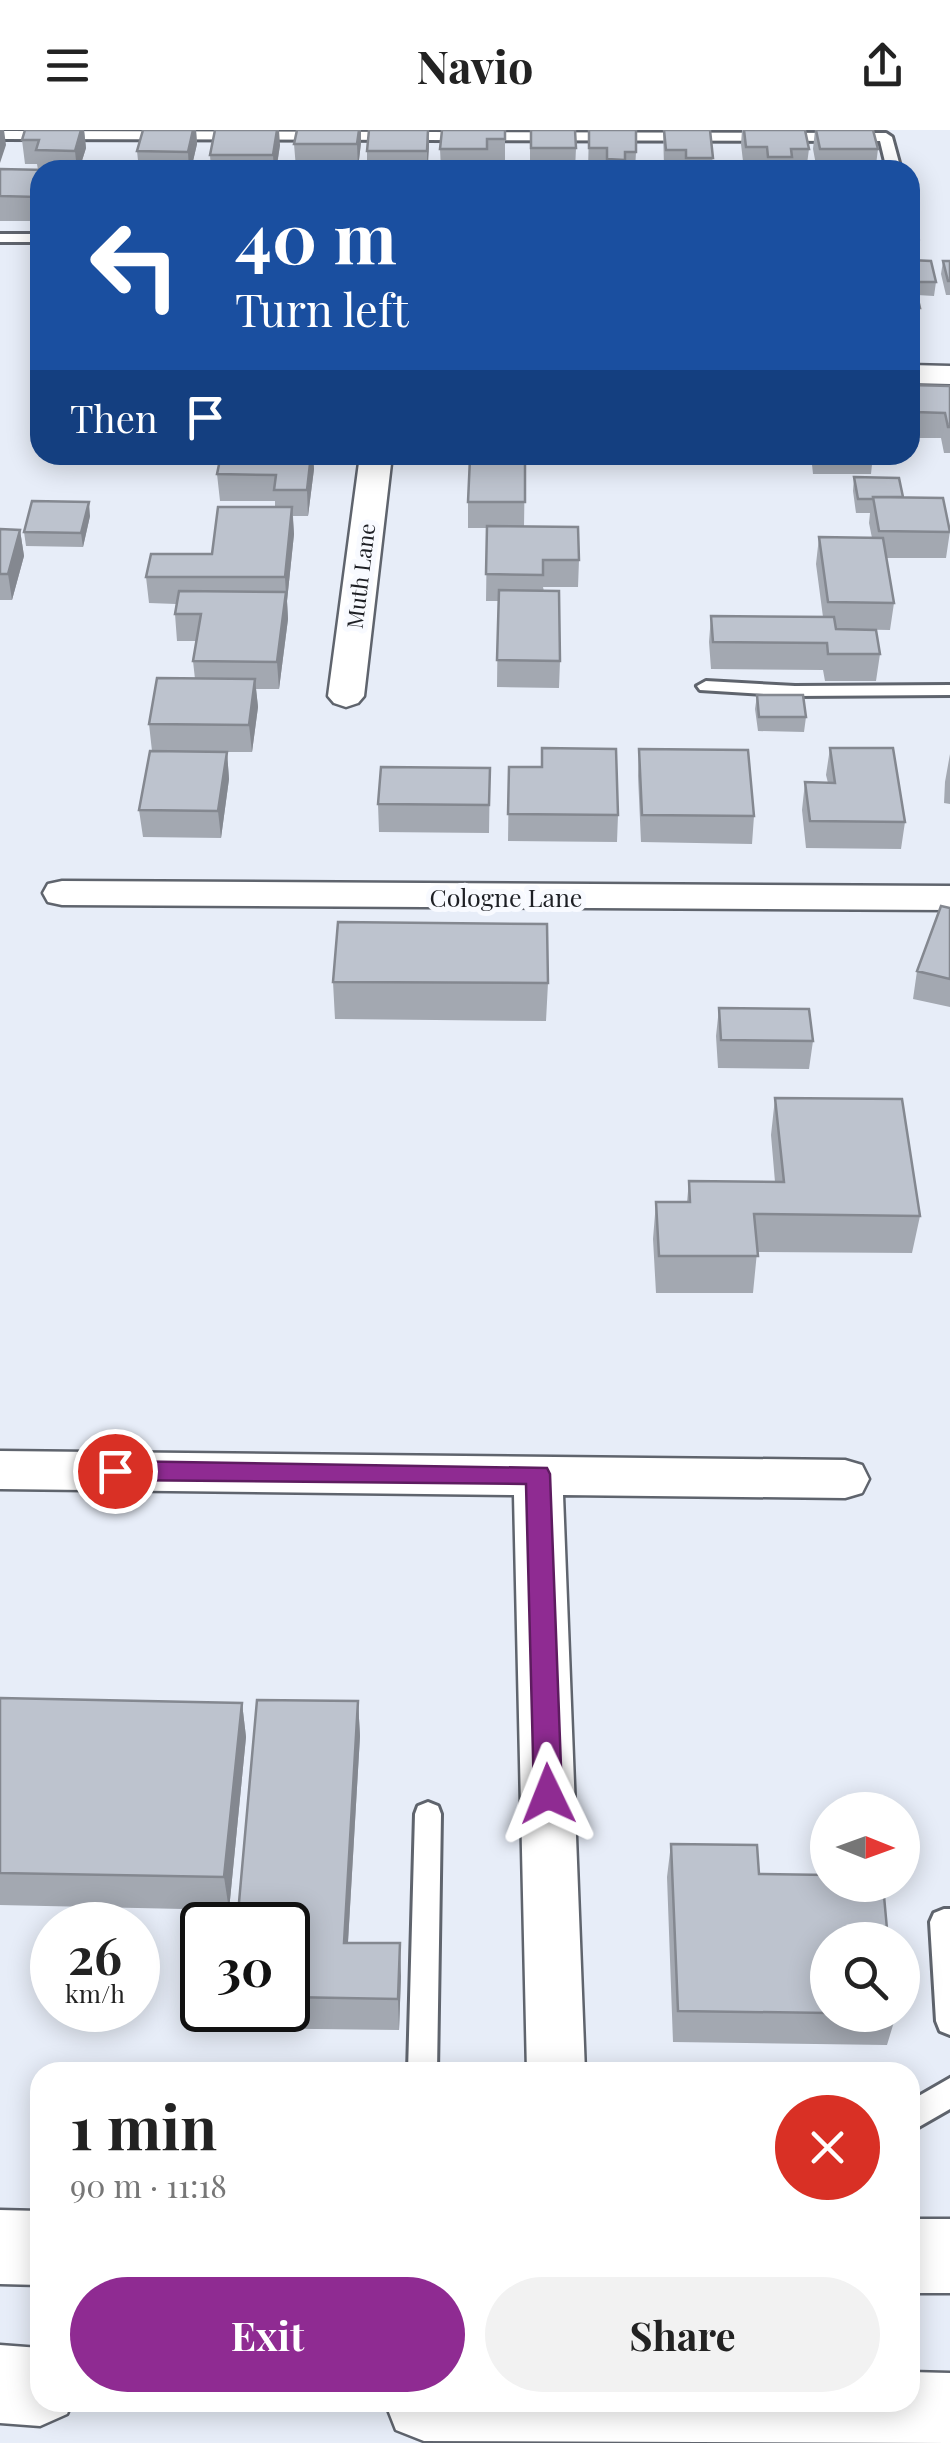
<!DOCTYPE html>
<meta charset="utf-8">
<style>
body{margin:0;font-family:"Playfair Display",serif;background:#f2f2f2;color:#222;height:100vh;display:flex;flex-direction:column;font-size:38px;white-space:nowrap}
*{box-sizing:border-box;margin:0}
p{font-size:32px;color:#767676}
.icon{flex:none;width:55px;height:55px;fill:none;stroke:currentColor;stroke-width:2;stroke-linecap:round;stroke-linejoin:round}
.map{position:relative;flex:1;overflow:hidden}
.side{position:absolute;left:30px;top:1932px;width:890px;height:350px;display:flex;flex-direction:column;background:#fff;border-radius:30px;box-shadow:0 5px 25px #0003}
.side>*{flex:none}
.guide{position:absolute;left:30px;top:30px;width:890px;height:305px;border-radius:30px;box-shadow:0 5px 25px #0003;background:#1a4fa0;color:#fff;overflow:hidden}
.needle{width:65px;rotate:91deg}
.buttons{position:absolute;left:810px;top:1662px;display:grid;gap:20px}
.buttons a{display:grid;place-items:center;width:110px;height:110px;border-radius:50%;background:#fff;box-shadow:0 5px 25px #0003;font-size:50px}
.speed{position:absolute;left:30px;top:1772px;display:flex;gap:20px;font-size:50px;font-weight:700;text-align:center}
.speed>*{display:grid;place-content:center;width:130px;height:130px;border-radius:50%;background:#fff;box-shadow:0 5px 25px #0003;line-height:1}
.speed small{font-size:25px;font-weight:400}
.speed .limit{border:5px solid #111;border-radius:15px;background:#fff;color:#111}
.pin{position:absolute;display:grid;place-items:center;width:85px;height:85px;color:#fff;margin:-42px;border:5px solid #fff;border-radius:50%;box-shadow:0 2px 10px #0007}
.me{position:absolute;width:110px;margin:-55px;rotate:358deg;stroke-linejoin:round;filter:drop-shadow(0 0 8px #0008)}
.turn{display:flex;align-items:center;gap:35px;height:210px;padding:0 40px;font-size:45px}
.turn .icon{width:130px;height:130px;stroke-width:2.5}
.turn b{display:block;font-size:70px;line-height:85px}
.then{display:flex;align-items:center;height:95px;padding:0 40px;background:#0003;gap:20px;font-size:38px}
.round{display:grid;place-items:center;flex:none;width:105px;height:105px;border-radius:52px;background:#f2f2f2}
.head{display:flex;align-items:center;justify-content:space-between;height:170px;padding:0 40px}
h1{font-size:60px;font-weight:700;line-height:75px}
.button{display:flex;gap:20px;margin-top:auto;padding:20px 40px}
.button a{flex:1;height:115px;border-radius:60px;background:#8f2b92;color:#fff;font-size:40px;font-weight:700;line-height:115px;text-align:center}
.button a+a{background:#f2f2f2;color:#222}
header{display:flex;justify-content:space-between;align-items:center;height:130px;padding:0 40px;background:#fff;font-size:45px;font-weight:700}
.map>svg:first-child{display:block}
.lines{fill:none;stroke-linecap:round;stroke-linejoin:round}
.lane-casing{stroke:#5f646d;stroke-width:6}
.street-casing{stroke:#5f646d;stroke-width:5}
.secondary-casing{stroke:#5f646d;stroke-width:5}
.lane{fill:#fff;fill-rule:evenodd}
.street{fill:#fff;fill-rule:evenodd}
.secondary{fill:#fff;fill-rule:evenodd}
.wall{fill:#a3a8b1}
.shaded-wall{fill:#848890}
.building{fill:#bdc3ce;stroke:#848890;stroke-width:2.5}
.route{fill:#8f2b92;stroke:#5d1c5f;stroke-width:2.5}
.labels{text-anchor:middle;stroke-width:10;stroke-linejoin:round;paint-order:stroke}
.far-street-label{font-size:22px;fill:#1d1f24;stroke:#f8faff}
.street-label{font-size:25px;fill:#1d1f24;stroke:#f8faff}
</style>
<header><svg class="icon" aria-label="menu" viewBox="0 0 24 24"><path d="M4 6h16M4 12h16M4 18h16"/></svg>Navio<svg class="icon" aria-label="share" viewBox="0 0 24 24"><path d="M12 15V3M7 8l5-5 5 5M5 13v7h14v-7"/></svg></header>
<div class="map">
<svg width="950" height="2313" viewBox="0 0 950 2313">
<rect width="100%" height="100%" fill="#e7edf8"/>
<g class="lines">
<defs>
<path id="lane" d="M0,1L886,3L892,7L901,40H887L880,11L0,9Z
M910,103L917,110L910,114Z
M0,104H40V112H0Z
M706,551L795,556L950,555V565L795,566L700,560L697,556Z
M428,1672L438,1676L441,1684L437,1942H408L415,1684L418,1676Z
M944,1779H950V1905L940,1901L936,1891L930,1792L934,1783Z
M950,1948V1979L910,2002V1971Z"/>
<path id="street" d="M910,235L950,236V254L910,253Z
M360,325H392L364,566L358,573L346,577L334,573L328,566Z
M62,751L950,756V780L62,775L48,772L43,763L48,754Z
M0,1321L845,1330L862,1335L869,1349L862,1363L845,1368L563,1365L585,1942H527L514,1365L0,1359Z"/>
<path id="secondary" d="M0,2080L40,2081V2155L0,2154Z
M910,2089H950V2163H910Z
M0,2215L40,2218V2272H72L67,2284L40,2296L0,2293Z
M910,2242L950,2243V2313L424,2311L396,2300L385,2272H910Z"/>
</defs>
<!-- lane casing -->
<use href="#lane" class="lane-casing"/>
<!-- street casing -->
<use href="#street" class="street-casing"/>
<!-- secondary casing -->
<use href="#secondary" class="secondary-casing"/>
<!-- lane -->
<use href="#lane" class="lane"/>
<!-- street -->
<use href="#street" class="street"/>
<!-- secondary -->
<use href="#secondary" class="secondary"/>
</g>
<!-- wall -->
<path class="wall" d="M25,0H84L86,18L79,40H40V91H0V39L38,40L37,34H25L22,10Z
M143,0H196L197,14L191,39L210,40H139L137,21Z
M505,0V33H487V40H441L440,19Z
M530,0L576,18L575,40H530Z
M589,0L636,22L635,40H588Z
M663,0H710L713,36H664Z
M742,0H805L809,19L807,34L811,40H744L741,14Z
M815,0H873L878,19L876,35L887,40H817L813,19Z
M361,13L358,38H296L294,14Z
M280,15L277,36L289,40H211L210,25Z
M429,16L428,40H367V21Z
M910,130L936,152L934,166L917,165L920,178L917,204H910Z
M943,131H950V165H946L941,144Z
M910,255L950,256V323H944L941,308H911Z
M221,325H313L314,339L308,386H293L294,404L287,471L288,489L279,559H256L258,577L252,622H227L229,649L221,708L143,707L139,680L152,621L149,594L195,549L193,531L197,511H177L175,484L176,474L149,473L146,447L212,424L275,377V371H220L217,344Z
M811,325H873L871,344H813Z
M525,328L524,397L579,430L578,457H543L560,531L559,558L497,557L498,471H486L487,398H468V372Z
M854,347L903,367L950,401L946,428H886L894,473L890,500L836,499L880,524L876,551H825L823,540L711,539L709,512L711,486L823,487L816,434L819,407L872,408L869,393L870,383H856L853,361Z
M90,386L83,417L26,416L24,402Z
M0,399L20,400L24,426L12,470H0Z
M757,565L806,587L804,602L758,601L755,579Z
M830,618L905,692L901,719L806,718L802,680L805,652L828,653L826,645Z
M639,619L754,686L752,714L641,712L638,646Z
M950,624V674L944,673L945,652Z
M509,637L618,685L617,712L508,711Z
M490,638L489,703L379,702L378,674Z
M950,778V877L913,869L917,841Z
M333,852L548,853L546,891L335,889Z
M719,878L813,911L809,939L718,938L716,906Z
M775,968L920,1086L912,1123L757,1122L753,1163H656L653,1109L656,1072H687L689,1051L775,1052L771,1005Z
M0,1568L242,1573L246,1607L229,1780L0,1775Z
M358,1571L360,1606L348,1813L401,1846L399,1900L236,1898L233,1880H288V1795Z
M671,1714L759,1744L828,1810V1885H896L887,1915L673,1912L667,1747Z"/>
<!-- shaded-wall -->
<path class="shaded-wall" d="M0,0H4L6,15L0,33Z
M81,0H84L86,18L79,40H77L75,21Z
M193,0H196L197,14L191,40H189L188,22Z
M277,0H279L280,15L276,40H274L273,25Z
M359,0H361V13L358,38L357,14Z
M429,0V16L427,40V21Z
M311,325H313L314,339L308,386L307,360Z
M89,372L90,386L83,417L81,403Z
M292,377L294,404L287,471L288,489L279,559L277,532L286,465L285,447Z
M20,400L24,426L12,470L8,444Z
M255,549L258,577L252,622L249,595Z
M227,622L229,649L221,708L218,681Z
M358,1571L360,1606L346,1845L344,1813Z
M242,1573L246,1607L229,1780L224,1747Z
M400,1813L401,1846L399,1900L398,1869Z"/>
<!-- building -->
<path class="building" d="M25,0H81L75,21L36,20L39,10H22Z
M143,0H193L188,22L137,21Z
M215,0H277L273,25H210Z
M297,0H359L357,14H294Z
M369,0H428L427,21H367Z
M442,0H505V9H487V19H440Z
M531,0H575L576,18H531Z
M589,0H636V22H625V30L607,29V18H589Z
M664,0H710L713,28H686V20H666Z
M744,0H805L809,19H791L792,27H768L767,17H746Z
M816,0H873L878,19H820Z
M752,34H810L811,40H753Z
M819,34L885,35L887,40H820Z
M222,36L289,37L288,40H221Z
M663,36H731V40H664Z
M297,38L365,39L297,40Z
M0,39L46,40H40V60L38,67L0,66Z
M157,39H210L156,40Z
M910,130L931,131L936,152H910Z
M943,131H950V151H948Z
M910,152H914L920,178H910Z
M910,255L950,256V297H948L945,283L915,282Z
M221,325H311L307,360H274L276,345L217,344Z
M470,328H525V372H468Z
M854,347L899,348L903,367H873V369H858Z
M873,367L943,368L950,402L879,401Z
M32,371L89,372L81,403L24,402Z
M218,377H292L285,447H146L151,424H212Z
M487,396L578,397L579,430H543V445L486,444Z
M0,399L20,400L8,444H0Z
M819,407L883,408L894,473L828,472Z
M499,460L559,461L560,531L497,530Z
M179,461L286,462L277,532L193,531L201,484H175Z
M711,486L834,487L836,499L876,500L880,524H828L827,513L713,512Z
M157,548L255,549L249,595L149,594Z
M757,565H803L806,587H759Z
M542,618L616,619L618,685L508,684L509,637H542Z
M830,618H893L905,692L810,691L805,652L835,653Z
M639,619L748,620L754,686L642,685Z
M150,621L227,622L218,681L139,680Z
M381,637L490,638L489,675L378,674Z
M941,776L950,778V849L917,841Z
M338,792L547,794L548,853L333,852Z
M719,878L809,879L813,911L721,910Z
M775,968L902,969L920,1086L754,1084L758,1126H659L656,1072H690L689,1051L784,1052Z
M0,1568L242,1573L224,1747L0,1743Z
M257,1570L358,1571L344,1813H400L398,1869L288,1867V1795H237Z
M671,1714L757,1715L759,1744L828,1745V1755H883L888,1810H828V1883L678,1881Z"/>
<!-- route -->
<path class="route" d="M115,1331L547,1338L550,1344L562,1664L558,1672L548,1675L538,1672L534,1664L526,1354L115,1350L107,1348L103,1341L107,1334Z"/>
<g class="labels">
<!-- far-street labels -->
<g class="far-street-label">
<text transform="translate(361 446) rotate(-83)" y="8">Muth Lane</text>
</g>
<!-- street labels -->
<g class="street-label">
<text x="506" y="777">Cologne Lane</text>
</g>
</g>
</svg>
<div class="buttons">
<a><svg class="needle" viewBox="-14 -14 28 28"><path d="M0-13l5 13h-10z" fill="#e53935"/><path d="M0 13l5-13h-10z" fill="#767676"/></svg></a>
<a><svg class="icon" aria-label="search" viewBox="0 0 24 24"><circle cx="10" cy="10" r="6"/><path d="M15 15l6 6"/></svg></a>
</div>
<div class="speed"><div>26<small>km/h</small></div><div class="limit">30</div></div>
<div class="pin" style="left:115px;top:1341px;background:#d93025"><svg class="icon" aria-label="arrive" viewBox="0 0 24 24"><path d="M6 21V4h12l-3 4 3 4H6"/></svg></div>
<svg class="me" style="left:548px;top:1664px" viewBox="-20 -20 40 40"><path d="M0-17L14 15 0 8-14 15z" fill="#8f2b92" stroke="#fff" stroke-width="4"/></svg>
<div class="guide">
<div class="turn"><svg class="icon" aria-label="left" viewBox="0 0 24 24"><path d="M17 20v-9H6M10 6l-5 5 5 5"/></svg><div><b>40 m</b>Turn left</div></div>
<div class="then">Then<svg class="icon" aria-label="arrive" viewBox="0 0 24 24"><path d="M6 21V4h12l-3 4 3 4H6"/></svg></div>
</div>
<section class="side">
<div class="head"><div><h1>1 min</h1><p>90 m · 11:18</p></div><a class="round" style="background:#d93025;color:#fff"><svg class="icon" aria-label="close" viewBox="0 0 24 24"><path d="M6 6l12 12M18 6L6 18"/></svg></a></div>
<div class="button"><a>Exit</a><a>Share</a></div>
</section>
</div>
